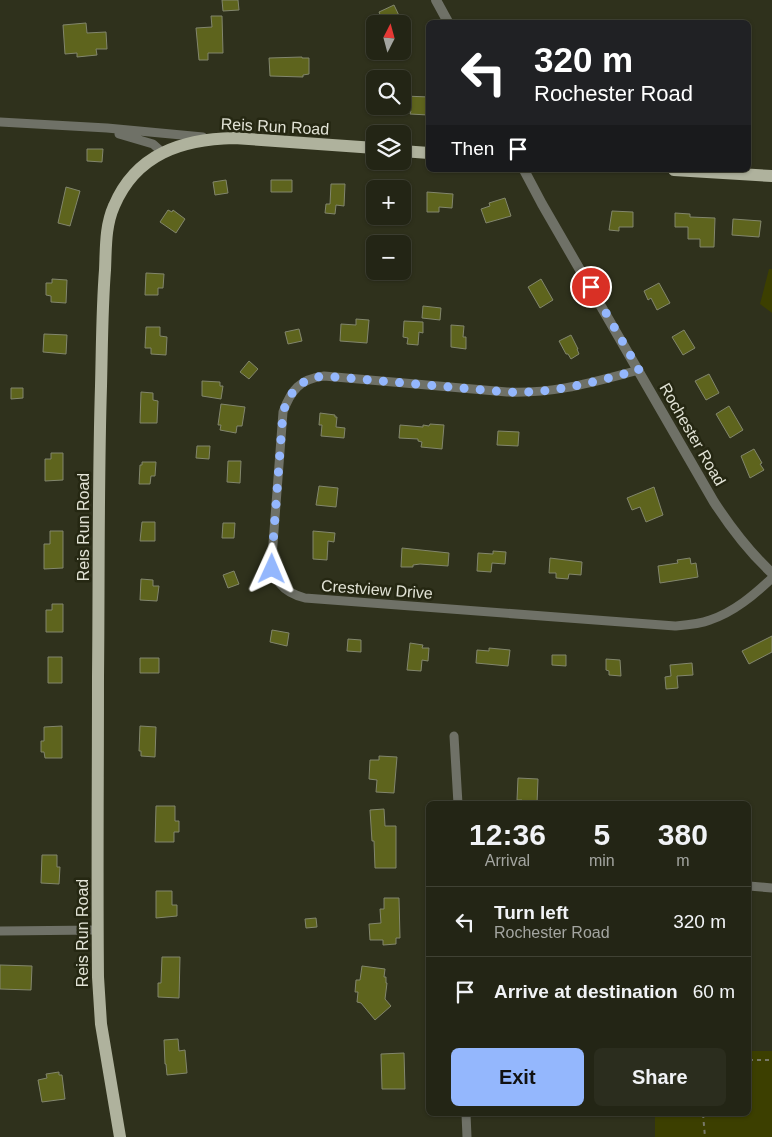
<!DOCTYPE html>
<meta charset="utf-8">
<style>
body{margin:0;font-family:Helvetica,sans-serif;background:#2b2d1e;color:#f1f3f6;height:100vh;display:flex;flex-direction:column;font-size:19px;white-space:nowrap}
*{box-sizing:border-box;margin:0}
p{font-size:16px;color:#a3a5a0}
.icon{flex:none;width:28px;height:28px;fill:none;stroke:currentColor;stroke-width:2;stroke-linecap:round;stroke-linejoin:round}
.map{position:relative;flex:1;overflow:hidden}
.drawer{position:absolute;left:426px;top:801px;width:325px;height:315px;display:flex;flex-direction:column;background:#232515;border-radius:8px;box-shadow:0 1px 4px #0004,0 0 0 1px #404234}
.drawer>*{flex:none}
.guide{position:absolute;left:426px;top:20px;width:325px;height:152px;border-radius:8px;box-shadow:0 1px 4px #0004,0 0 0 1px #404234;background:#202124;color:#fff;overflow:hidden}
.needle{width:32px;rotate:6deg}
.controls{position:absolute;left:366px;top:15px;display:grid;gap:10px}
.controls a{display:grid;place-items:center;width:45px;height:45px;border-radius:8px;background:#232515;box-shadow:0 1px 4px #0004,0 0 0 1px #404234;font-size:25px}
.pin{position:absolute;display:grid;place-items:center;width:42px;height:42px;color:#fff;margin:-21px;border:2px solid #fff;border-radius:50%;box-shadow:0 1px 5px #0007}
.me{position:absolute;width:55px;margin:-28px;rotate:1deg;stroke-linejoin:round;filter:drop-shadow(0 0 4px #0008)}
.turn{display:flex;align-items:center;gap:18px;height:105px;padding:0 25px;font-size:22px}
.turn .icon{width:65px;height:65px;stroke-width:2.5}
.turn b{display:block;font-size:35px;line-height:42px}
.then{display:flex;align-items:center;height:48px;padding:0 25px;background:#0003;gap:10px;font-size:19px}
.eta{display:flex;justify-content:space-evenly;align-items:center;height:85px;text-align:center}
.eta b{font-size:30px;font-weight:700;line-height:35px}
.cta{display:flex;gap:10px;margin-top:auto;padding:10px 25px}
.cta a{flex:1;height:58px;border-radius:8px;background:#94b7fd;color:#111;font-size:20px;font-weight:700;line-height:58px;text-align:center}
.cta a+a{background:#2b2d1e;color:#f1f3f6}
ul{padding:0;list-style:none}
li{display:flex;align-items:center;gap:15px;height:70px;padding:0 25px;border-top:1px solid #404234}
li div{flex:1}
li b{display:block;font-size:19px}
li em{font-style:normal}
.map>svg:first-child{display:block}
.green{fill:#3c3f00}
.building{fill:#5e641d;stroke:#82866d}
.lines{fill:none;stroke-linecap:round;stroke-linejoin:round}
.path{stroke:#777867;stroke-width:2;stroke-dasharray:4 4;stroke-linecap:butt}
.minor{stroke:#6f7167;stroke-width:9}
.tertiary{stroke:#6f7167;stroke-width:10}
.primary{stroke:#afb29d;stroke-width:12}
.route{stroke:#94b7fd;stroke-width:9;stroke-dasharray:0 16.2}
.labels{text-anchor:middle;stroke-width:5;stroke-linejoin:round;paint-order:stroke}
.street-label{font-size:16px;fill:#e2e3d6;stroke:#252712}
</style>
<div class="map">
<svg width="772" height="1137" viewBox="0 0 772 1137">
<rect width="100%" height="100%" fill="#2f311c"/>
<!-- green -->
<path class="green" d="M769,269H772V313L760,304Z
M749,1051H772V1137H655V1114H749Z"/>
<!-- building -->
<path class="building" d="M222,0H238L239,10L223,11Z
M394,5L403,24H384L379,12Z
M211,16H222L223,53H208V60H199L196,28L212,27Z
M86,23L87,33L106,32L107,49H96L97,55L77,57V53L65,54L63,25Z
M302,57V58H309V74L303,75V77L270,76L269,58Z
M404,96L429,97L428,115L410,114L411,111H403Z
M87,149H103L102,162L87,161Z
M226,180L228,193L215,195L213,182Z
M271,180H292V192H271Z
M331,184H345L344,206L336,205L335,214L325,213L326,204H330Z
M66,187L80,191L70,226L58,223Z
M427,192L453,194L452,208L439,207V212H427Z
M505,198L511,216L486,223L481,209L490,206L489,203Z
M168,210L172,212L173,210L185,219L176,233L160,222Z
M612,211L633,212V227H619V231L609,230Z
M675,213L690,214V217L715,218L714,247H700V239H688V227H675Z
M733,219L761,221L759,237L732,235Z
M146,273L164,274L163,288H158V295H145Z
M52,279L67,280L66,303L51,302V296L46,295V283H52Z
M541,279L553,300L540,308L528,287Z
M659,283L670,303L657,310L651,298L648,300L644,291Z
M423,306L441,308L440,320L422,318Z
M356,319L369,320L367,343L340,341L341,324L356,325Z
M404,321L423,322V333L419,332L418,345L407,344L408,338L403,337Z
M451,325L464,326L463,337H466V349L451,347Z
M146,327H160V336L167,337L166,355L151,354V348H145Z
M299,329L302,341L288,344L285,332Z
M684,330L695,348L683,355L672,337Z
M44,334L67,335L66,354L43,352Z
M571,335L578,349H577L579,354L571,359L568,354H566L559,341Z
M249,361L258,369L249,379L240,372Z
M709,374L719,393L706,400L695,381Z
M202,381L220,382V386H223L221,399L202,396Z
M11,388H23V398L11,399Z
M141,392L153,393V400L158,401L157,423H140Z
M221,404L245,407L242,426H237L236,433L220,430L221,425H218Z
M729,406L743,430L730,438L716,414Z
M320,413L335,415V417H337L336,427L345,428L344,438L321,436L322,425H319Z
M430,424L444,425L442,449L421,447L422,442L418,441V439L399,438L400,425L423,427V425L429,426Z
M498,431L519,432L518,446L497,445Z
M197,446H210L209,459L196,458Z
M754,449L762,463L760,464L764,470L750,478L741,456Z
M51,453H63V480L45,481V459H51Z
M228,461H241L240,483L227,482Z
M142,462H156L155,476H151L150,484H139L140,465H142Z
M319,486L338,488L336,507L316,505Z
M654,487L663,515L646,522L640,507L632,510L627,498Z
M142,522H155V541H140Z
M223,523H235L234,538H222Z
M50,531H63V568L44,569V544H50Z
M313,531L335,533L334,542L328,541L327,560L313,559Z
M402,548L449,553L448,566L420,564L413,565V567H401Z
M493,551L506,552L505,564L492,563L491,572L477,571L478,553L493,554Z
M550,558L582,562L581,575L569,574L568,579L556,578V573H549Z
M690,558L691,564L696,563L698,577L660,583L658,566L678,563L677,560Z
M234,571L239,584L228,588L223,575Z
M141,579L153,580V586H159L157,601L140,600Z
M52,604H63V632H46V610H52Z
M272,630L289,633L287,646L270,642Z
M772,636V652L749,664L742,651Z
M348,639L361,640V652L347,651Z
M410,643L423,645L422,648H429L428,661L422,660L421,671L407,670Z
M489,648L510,650L508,666L476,663L477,650L489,651Z
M552,655H566V666L552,665Z
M48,657H62V683H48Z
M140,658H159V673H140Z
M606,659L620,660L621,676L609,675V671L606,670Z
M692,663L693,675L677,676L678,688L666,689L665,677L671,676L670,665Z
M62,726V758H45L44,752H41V741H44V727Z
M140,726L156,727L155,757L141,756V751H139Z
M379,756L397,757L394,793L376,792L377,780L369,779L370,760H379Z
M518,778L538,779L537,804H522V800H517Z
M156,806H175V821H179V832H174V842H155Z
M384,809L385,826H396V868H375L374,841H372L370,810Z
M42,855H57V867H60L59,884L41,883Z
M156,891H172V905H177V916L156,918Z
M384,898H399L400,938H396V944L383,945V940H370L369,924L381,923L380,909H384Z
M316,918L317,927L306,928L305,919Z
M162,957H180L179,998L158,997V983H161Z
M0,965L32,966L31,990L0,989Z
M362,966L385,969L384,977H386V983H387L385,999L391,1006L375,1020L361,1003L357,1002L358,992H355L356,980H360Z
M178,1039L179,1051L185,1050L187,1073L167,1075L166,1064H165L164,1040Z
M404,1053L405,1089H382L381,1054Z
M59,1072V1075H62L65,1099L42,1102L38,1080L47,1078L46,1074Z"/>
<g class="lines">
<!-- path -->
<path class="path" d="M749,1060H772
M703,1114L705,1137"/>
<!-- minor -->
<path class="minor" d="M0,122L107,128L203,137
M119,134L153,144L162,152
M639,370C593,382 555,394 507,392L324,376C300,379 291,390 283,412L272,557C273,580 282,592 305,598L675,626C687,625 700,624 710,620C734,612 754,595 772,578
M454,736L458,804
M749,886L772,888
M0,931L98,930
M466,1114L467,1137"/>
<!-- tertiary -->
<path class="tertiary" d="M436,0L448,22
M524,170L542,204L714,502C731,528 749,552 772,573"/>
<!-- primary -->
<path class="primary" d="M402,151L429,153
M674,170L772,176
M120,1137L101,1024L98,977C97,877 98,777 98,677C99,580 98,483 101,386C102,347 102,308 105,270C106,249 105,226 114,206C136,154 182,139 234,138L375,148"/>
</g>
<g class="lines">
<!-- route -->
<path class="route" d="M272,569V557L283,412C291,390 300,379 324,376L507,392C553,394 594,382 639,370L591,287"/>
</g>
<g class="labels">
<!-- street labels -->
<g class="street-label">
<text transform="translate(275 126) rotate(3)" y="6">Reis Run Road</text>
<text transform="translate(693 434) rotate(60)" y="6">Rochester Road</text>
<text transform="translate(83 527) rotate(-90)" y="6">Reis Run Road</text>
<text transform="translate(377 589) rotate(4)" y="6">Crestview Drive</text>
<text transform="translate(82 933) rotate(-90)" y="6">Reis Run Road</text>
</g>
</g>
</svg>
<div class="controls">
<a><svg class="needle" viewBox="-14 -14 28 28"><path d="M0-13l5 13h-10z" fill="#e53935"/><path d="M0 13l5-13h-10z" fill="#a3a5a0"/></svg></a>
<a><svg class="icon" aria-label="search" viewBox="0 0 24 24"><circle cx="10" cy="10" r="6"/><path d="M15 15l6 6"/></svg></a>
<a><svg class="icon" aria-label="layers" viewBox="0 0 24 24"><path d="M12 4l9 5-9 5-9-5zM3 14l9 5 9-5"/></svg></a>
<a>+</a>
<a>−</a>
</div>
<div class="pin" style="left:591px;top:287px;background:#d93025"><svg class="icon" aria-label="arrive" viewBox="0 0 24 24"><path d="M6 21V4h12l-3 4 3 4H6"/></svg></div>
<svg class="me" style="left:272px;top:569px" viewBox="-20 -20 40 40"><path d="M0-17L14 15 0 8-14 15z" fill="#94b7fd" stroke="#fff" stroke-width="4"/></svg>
<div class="guide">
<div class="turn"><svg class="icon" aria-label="left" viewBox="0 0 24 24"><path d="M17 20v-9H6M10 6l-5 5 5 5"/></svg><div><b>320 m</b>Rochester Road</div></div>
<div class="then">Then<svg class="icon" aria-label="arrive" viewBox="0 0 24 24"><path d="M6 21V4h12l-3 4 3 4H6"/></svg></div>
</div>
<section class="drawer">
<div class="eta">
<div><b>12:36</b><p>Arrival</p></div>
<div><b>5</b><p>min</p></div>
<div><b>380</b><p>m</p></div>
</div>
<ul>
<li><svg class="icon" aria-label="left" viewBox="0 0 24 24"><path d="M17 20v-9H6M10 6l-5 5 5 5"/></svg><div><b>Turn left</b><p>Rochester Road</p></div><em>320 m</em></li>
<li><svg class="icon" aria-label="arrive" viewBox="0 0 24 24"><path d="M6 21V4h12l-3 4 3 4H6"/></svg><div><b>Arrive at destination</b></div><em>60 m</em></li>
</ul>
<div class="cta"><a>Exit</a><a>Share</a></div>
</section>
</div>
